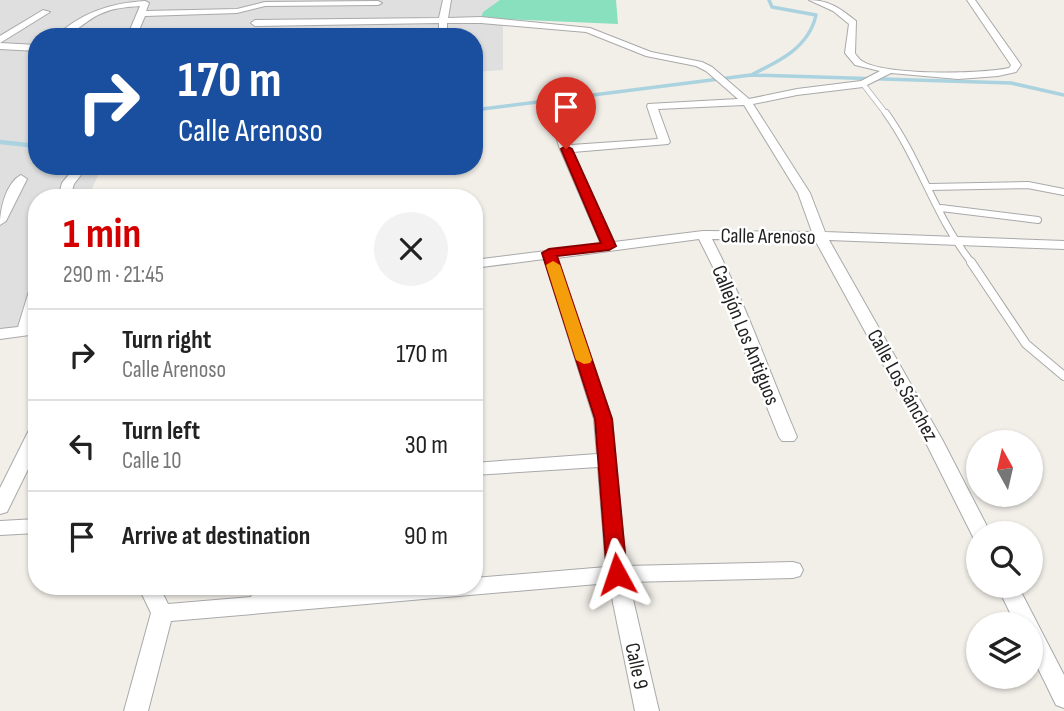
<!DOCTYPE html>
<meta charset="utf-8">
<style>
body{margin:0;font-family:"Sofia Sans Condensed",sans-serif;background:#f2f2f2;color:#222;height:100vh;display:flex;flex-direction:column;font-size:26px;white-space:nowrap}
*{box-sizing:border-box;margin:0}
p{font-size:23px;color:#767676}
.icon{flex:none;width:38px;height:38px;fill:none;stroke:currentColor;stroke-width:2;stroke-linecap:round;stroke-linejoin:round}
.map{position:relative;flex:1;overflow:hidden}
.side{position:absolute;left:28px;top:189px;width:455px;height:406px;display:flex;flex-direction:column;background:#fff;border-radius:28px;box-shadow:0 2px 5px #0004}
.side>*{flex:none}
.banner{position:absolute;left:28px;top:28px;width:455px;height:147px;border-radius:28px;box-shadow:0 2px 5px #0004;background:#1a4fa0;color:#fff;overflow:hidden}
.needle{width:46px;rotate:352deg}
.controls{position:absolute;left:966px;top:430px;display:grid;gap:14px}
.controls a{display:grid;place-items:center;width:77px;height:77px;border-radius:50%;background:#fff;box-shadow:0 2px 5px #0004;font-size:35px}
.pin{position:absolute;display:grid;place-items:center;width:60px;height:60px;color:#fff;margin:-72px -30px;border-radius:50% 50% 50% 0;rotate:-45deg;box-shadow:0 0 7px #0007}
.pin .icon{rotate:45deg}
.me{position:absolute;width:77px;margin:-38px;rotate:355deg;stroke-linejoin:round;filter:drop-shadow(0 0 5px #0008)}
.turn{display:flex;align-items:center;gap:24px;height:147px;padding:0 35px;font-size:32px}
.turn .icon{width:91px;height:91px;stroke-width:2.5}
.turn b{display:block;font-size:49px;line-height:60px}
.round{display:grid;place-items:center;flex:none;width:74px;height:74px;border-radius:37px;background:#f2f2f2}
.head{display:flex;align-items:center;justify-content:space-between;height:119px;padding:0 35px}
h1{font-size:42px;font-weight:700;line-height:52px;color:#d40000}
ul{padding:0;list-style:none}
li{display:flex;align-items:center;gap:21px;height:91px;padding:0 35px;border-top:2px solid #e0e0e0}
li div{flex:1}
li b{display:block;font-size:26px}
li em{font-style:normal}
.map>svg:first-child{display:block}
.residential{fill:#e0dfdf}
.pitch{fill:#88e0be}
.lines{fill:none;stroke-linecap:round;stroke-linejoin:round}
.stream-far1{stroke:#aad3df;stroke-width:3.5}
.stream{stroke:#aad3df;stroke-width:4.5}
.service-far2-casing{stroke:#a9a9a9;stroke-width:6}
.service-far1-casing{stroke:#a9a9a9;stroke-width:8}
.service-casing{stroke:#a9a9a9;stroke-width:10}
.minor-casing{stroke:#a9a9a9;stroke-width:2}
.service-far2{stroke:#fff;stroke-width:4.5}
.service-far1{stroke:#fff;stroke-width:6}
.service{stroke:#fff;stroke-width:8}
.minor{fill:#fff;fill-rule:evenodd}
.route{fill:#d40000;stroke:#8a0000;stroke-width:2}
.slow{fill:#f59e0b}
.labels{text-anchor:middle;stroke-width:5;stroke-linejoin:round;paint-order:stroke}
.street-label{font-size:21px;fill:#222;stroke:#fff}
</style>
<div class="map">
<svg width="1064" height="711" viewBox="0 0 1064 711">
<rect width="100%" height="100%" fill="#f2efe9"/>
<!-- residential -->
<path class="residential" d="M0,0H503V70L474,72V37H37V166H102L88,198H37V308L25,334L0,340Z"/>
<!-- pitch -->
<path class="pitch" d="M500,0H616L618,24L481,18L483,12Z"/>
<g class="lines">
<!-- stream-far1 -->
<path class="stream-far1" d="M753,74C780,61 809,47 816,15L772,7L769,0
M474,110L751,75L1011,83L1064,95"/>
<!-- stream -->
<path class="stream" d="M0,142L37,146"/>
<defs>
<path id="service-far2" d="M863,84L887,115"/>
<path id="service-far1" d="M886,113C920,160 936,219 972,263
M930,187L1028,185L1064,192
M941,208L1038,220"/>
<path id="service" d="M971,262L1026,344L1064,376"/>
<path id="minor" d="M443,0H451L448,18L481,17L590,28L651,52L702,62L712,67L749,99L797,89L861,81L880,71L855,65L845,53L849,24L833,11L809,0C829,0 841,9 856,21L855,53C855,54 861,61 862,61C885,76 982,74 1009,68L1011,65L967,0H975L1021,65L1016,72L998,76L958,79L891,73L863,87L797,95L753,104L810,193L825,232L1064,241V249L829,240L943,441L991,534H978V541L974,539L925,441L815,240L712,239C745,302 769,371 797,437L794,441H782L779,437L746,355L724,289L699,239L557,258L612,419L626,566L793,562L800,564L803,570L800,576L793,578L629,582L659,711H635L609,583L171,621L148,711H124L151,613L138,586H159L168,604L251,597L255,586H275L272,595L372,586H474V578L606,567L598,467L474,475V463L597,454L594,419L544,259L474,268V260L601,244L560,149L555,134L556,132H564L571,145L658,139L647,106L648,104L738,99L706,71L696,66L646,56L586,32L481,23H447V37H439V23L255,26L251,23L255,20L439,18ZM744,105L798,193L812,232L703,231L614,242L573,152L668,144L670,142L658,109Z
M145,1L149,3L146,11L237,9L265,2L378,1L382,3L378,5L265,6L237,13L145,16L136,37H127L140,6C126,7 113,8 100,14C84,21 73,37 55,37C81,13 110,3 145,1Z
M43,10L50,12L0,43V36Z
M0,43L37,45V51L0,49Z
M76,166H88L74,184L70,198H58L62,183Z
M21,175L27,179L6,221L0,225C0,209 6,183 21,175Z
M37,284V313L33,325L37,324V334L0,339V329L18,327L30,288Z
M37,426V451L7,512L0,514V488L28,432L31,428Z
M37,519V533L0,535V521Z
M997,586H1018L1064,675V708L1056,705L1031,654V625H1016Z"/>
</defs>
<!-- service-far2 casing -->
<use href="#service-far2" class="service-far2-casing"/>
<!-- service-far1 casing -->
<use href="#service-far1" class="service-far1-casing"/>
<!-- service casing -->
<use href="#service" class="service-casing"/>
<!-- minor casing -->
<use href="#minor" class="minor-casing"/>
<!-- service-far2 -->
<use href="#service-far2" class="service-far2"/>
<!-- service-far1 -->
<use href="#service-far1" class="service-far1"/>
<!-- service -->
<use href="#service" class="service"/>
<!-- minor -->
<use href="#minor" class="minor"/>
</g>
<!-- route -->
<path class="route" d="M566,146L572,149L616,246L609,250L557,256L612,419L627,574L624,580L617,582L610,580L607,574L595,419L542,253L549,249L601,243L561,149Z"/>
<!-- slow -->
<path class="slow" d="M553,261L560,265L592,360L590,363L584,364L576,360L546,265Z"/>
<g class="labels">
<!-- street labels -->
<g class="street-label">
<text transform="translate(768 236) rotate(1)" y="7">Calle Arenoso</text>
<text transform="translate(746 335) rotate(68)" y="7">Callejón Los Antiguos</text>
<text transform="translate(903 385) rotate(61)" y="7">Calle Los Sánchez</text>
<text transform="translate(637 666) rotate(78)" y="7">Calle 9</text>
</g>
</g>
</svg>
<div class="controls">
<a><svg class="needle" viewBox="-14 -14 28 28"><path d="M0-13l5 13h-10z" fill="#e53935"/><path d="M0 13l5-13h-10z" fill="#767676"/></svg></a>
<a><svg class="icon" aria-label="search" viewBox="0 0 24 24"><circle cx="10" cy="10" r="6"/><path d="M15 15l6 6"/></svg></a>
<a><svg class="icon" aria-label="layers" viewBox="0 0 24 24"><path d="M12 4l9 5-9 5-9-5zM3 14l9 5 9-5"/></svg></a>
</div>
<div class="pin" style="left:566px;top:149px;background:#d93025"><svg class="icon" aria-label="arrive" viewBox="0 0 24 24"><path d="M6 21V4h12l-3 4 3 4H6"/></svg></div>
<svg class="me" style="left:617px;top:574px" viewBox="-20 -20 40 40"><path d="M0-17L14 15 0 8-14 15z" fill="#d40000" stroke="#fff" stroke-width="4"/></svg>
<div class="banner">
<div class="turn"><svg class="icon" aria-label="right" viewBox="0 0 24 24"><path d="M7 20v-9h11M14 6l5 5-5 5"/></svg><div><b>170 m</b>Calle Arenoso</div></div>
</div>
<section class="side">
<div class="head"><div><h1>1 min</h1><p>290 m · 21:45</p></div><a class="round"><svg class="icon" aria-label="close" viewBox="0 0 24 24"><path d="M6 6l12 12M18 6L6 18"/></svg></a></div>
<ul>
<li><svg class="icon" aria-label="right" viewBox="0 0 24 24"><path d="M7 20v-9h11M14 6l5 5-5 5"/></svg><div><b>Turn right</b><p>Calle Arenoso</p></div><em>170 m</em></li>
<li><svg class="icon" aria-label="left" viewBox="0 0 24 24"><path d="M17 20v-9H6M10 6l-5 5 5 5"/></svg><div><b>Turn left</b><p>Calle 10</p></div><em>30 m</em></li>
<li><svg class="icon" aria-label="arrive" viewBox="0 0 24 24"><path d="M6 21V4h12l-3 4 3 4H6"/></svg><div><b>Arrive at destination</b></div><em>90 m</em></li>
</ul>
</section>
</div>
